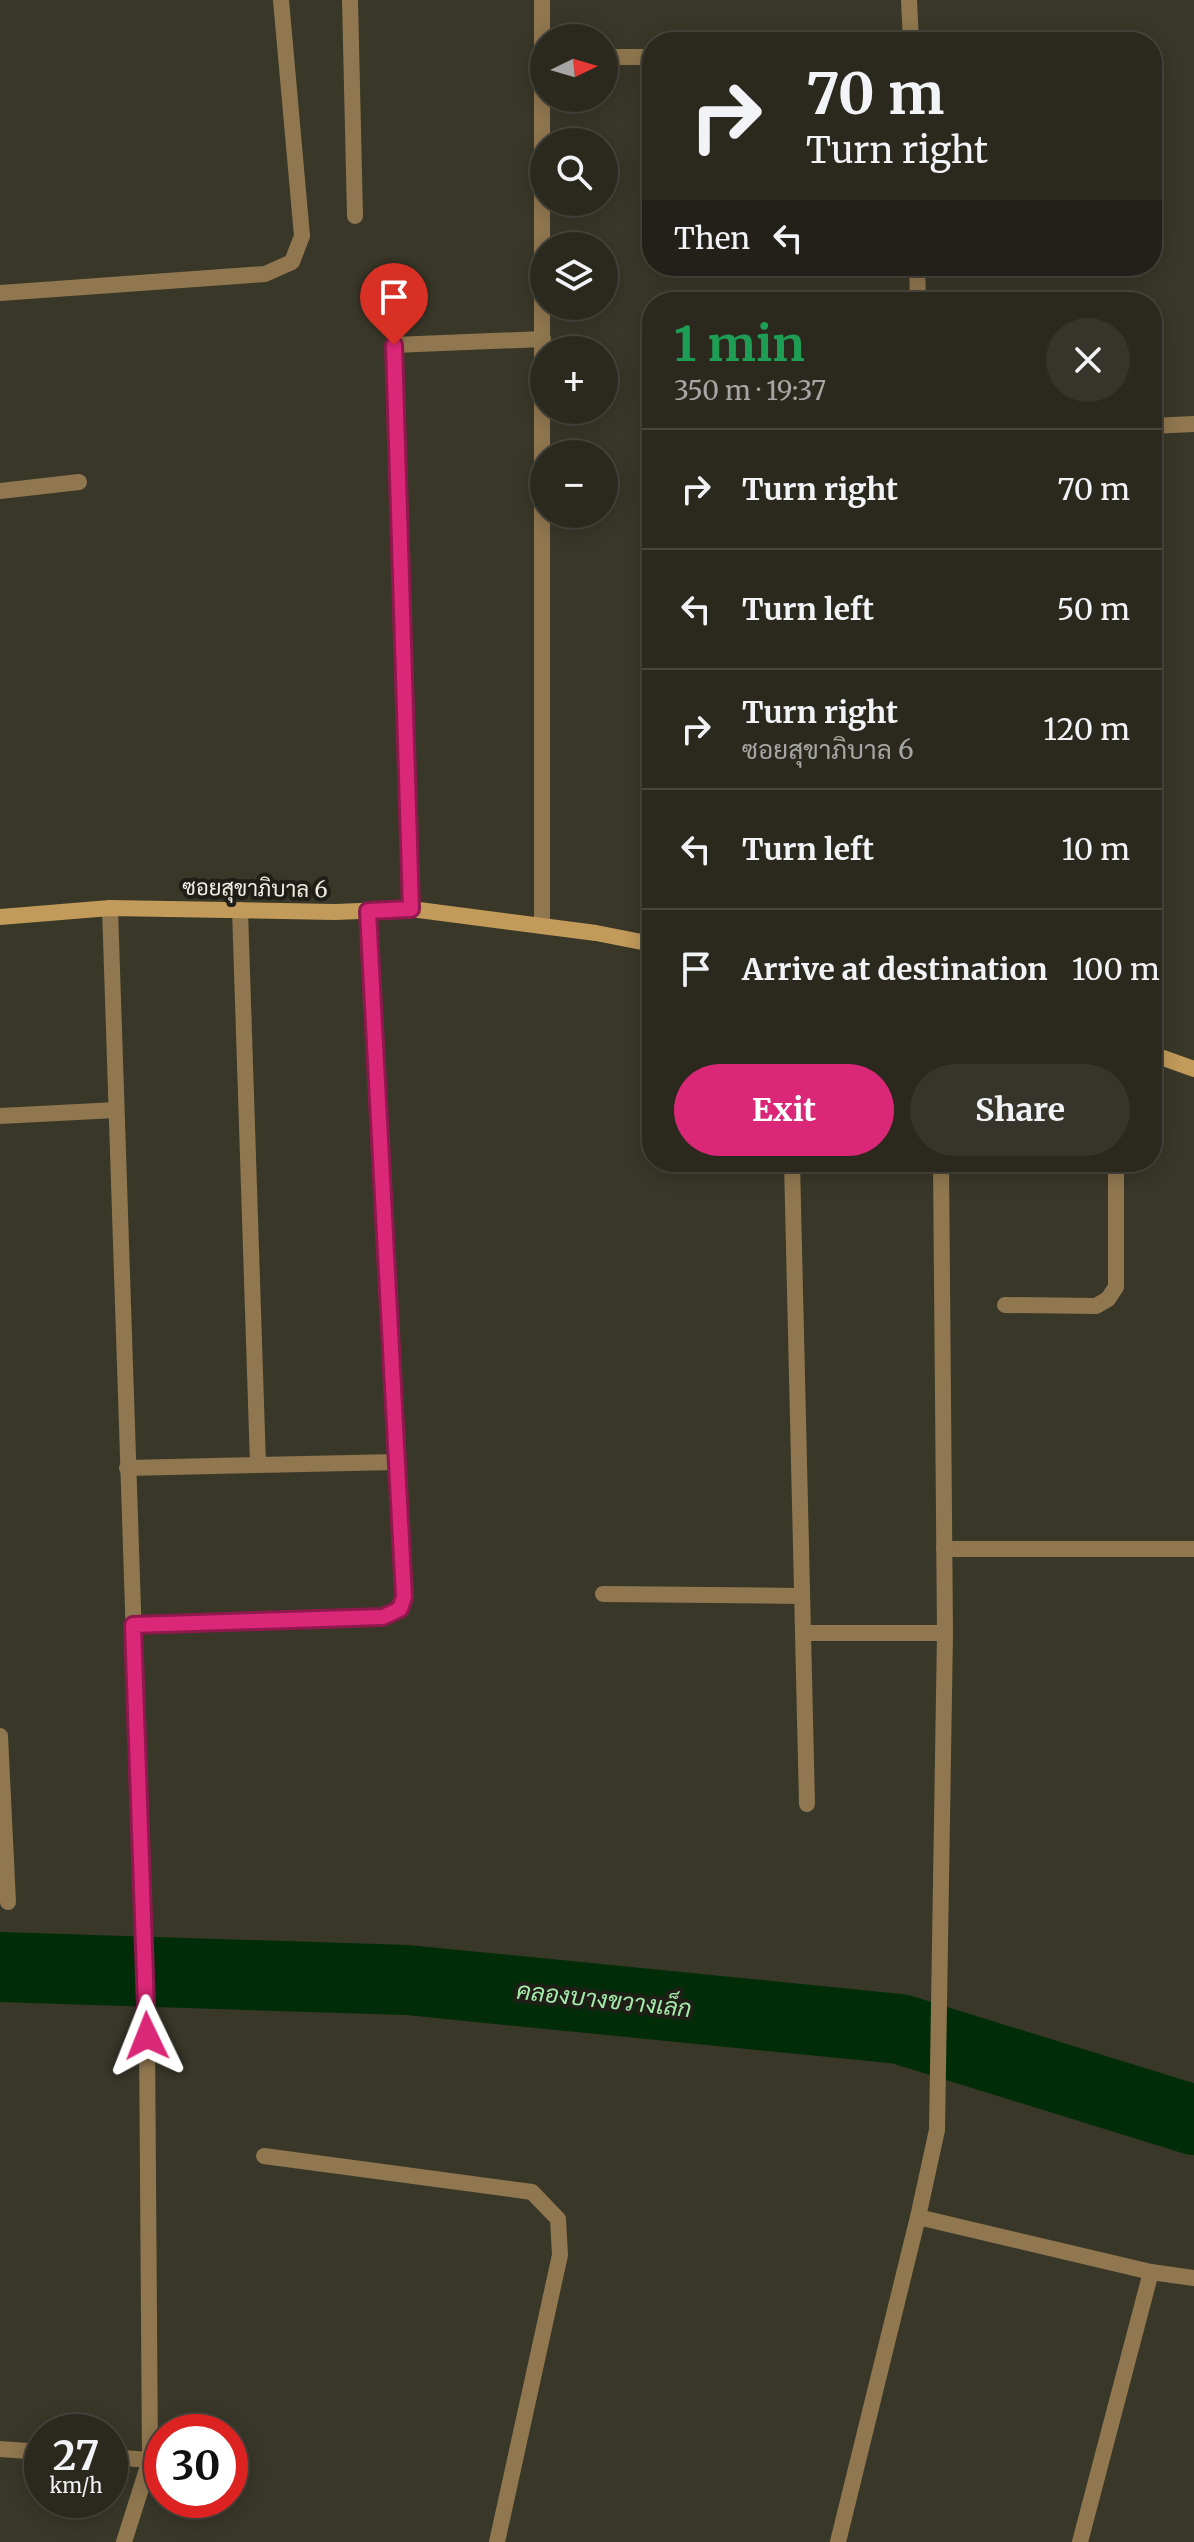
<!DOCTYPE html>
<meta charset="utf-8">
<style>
body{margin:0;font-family:Merriweather,Sarabun,serif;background:#37352b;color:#f1f3f6;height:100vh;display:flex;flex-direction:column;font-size:30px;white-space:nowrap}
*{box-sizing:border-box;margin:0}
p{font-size:26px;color:#a6a6a4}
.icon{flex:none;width:44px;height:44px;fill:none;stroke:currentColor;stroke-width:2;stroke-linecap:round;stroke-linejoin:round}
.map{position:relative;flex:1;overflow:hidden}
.panel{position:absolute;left:642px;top:292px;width:520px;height:880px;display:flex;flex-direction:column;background:#2b291e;border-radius:32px;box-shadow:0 4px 20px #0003,0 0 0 2px #47453c}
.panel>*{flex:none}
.hud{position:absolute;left:642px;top:32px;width:520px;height:244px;border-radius:32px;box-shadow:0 4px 20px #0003,0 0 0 2px #47453c;background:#2b291e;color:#f1f3f6;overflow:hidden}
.needle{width:52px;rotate:85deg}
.fabs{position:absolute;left:530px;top:24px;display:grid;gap:16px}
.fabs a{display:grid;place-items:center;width:88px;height:88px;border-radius:50%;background:#2b291e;box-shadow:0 4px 20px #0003,0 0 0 2px #47453c;font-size:40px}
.speed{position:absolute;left:24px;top:2414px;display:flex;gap:16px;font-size:40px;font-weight:700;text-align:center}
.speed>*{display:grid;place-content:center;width:104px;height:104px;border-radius:50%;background:#2b291e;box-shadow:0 4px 20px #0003,0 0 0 2px #47453c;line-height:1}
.speed small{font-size:20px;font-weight:400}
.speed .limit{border:12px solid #d22;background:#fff;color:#111}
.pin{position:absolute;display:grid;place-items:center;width:68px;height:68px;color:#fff;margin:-82px -34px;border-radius:50% 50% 50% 0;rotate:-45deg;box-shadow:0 0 8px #0007}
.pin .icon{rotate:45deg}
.me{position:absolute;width:88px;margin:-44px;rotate:358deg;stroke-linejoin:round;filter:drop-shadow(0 0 6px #0008)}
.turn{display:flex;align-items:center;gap:28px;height:168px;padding:0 32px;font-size:36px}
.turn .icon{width:104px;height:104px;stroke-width:2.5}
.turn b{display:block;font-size:56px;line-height:68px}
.then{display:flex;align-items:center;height:76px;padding:0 32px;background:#0003;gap:16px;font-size:30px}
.round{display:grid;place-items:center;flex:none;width:84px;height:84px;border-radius:42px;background:#37352b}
.headline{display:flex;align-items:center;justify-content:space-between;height:136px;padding:0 32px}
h1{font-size:48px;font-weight:700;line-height:60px;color:#1e9e55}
.action{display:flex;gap:16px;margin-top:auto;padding:16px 32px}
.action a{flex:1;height:92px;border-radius:48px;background:#db2777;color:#fff;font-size:32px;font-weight:700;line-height:92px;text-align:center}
.action a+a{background:#37352b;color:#f1f3f6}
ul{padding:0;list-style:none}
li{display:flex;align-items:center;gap:24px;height:120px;padding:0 32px;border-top:2px solid #47453c}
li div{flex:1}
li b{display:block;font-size:30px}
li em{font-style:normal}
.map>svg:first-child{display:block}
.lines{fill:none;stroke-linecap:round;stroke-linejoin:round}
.river{stroke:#002d08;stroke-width:70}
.lane{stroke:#90774f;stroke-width:16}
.street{stroke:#90774f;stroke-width:16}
.secondary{stroke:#c29a5a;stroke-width:16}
.route-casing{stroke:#8e194d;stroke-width:20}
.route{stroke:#db2777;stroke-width:14}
.labels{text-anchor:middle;stroke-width:8;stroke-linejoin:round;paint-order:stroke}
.street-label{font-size:22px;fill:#efeee4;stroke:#1f1e17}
.water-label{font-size:24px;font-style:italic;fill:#a4eaab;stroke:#1f1e17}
</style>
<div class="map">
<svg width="1194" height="2542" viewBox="0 0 1194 2542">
<rect width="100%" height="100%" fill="#393728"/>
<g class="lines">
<!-- river -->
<path class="river" d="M0,1967L407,1980L900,2029L1194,2120"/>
<!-- lane -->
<path class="lane" d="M350,0L355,216
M909,0L911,42
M604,57H652
M917,266L918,302
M0,293L265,274L292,262L302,236L281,0
M1152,426L1194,424
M0,491L79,482
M411,909L394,345L543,339
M240,910L258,1465L397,1462
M542,926V0
M0,1116L116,1110
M1005,1305L1096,1306L1108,1299L1116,1287V1162
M127,1468L258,1465
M944,1549H1194
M133,1625L383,1617L400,1609L404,1597L368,911
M0,1736L8,1902"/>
<!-- street -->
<path class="street" d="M110,908L147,2036L150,2460L124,2542
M792,1162L803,1633H945
M603,1594L802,1596
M803,1633L807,1804
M264,2156L532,2192L558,2219L560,2255L497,2542
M918,2217L1151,2272L1194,2278
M0,2449L42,2452
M110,2457L150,2460
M838,2542L918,2217L937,2130L945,1633L941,1162
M1080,2542L1151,2272"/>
<!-- secondary -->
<path class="secondary" d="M0,917L110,908L335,912L411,909L596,933L652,944
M1152,1054L1194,1069"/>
</g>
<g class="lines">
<defs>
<path id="route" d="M147,2036L133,1625L383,1617L400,1609L404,1597L368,911L411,909L394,345"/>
</defs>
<!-- route casing -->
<use href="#route" class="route-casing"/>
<!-- route -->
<use href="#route" class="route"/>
</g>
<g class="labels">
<!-- street labels -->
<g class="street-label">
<text transform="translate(255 888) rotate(1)" y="8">ซอยสุขาภิบาล 6</text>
</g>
<!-- water labels -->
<g class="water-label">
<text transform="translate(604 2000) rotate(6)" y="8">คลองบางขวางเล็ก</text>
</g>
</g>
</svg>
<div class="fabs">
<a><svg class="needle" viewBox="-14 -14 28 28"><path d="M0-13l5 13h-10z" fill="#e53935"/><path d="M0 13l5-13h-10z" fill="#a6a6a4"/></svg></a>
<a><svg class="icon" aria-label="search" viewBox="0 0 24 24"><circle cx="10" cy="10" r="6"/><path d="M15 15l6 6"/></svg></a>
<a><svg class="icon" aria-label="layers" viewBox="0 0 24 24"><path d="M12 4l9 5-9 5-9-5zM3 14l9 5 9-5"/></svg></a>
<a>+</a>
<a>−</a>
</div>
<div class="speed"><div>27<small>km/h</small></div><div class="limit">30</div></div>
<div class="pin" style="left:394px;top:345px;background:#d93025"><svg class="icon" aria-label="arrive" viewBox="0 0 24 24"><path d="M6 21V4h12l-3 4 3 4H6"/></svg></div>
<svg class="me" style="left:147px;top:2036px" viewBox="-20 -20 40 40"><path d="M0-17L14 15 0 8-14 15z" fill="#db2777" stroke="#fff" stroke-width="4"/></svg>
<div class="hud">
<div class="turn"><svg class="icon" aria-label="right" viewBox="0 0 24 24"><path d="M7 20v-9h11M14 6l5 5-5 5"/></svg><div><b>70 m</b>Turn right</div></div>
<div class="then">Then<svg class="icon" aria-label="left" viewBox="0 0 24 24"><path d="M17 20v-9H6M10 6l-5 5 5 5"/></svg></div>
</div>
<section class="panel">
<div class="headline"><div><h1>1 min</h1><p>350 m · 19:37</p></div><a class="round"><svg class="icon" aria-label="close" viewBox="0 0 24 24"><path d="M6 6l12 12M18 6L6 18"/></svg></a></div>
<ul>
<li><svg class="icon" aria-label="right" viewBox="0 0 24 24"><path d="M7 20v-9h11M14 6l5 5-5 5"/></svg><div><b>Turn right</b></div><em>70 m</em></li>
<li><svg class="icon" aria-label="left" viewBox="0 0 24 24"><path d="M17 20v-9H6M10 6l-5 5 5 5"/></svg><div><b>Turn left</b></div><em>50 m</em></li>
<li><svg class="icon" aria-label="right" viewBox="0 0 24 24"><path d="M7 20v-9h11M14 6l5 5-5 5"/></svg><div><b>Turn right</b><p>ซอยสุขาภิบาล 6</p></div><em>120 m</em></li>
<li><svg class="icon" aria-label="left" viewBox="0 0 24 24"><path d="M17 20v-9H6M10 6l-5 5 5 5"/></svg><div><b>Turn left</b></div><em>10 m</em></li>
<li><svg class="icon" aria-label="arrive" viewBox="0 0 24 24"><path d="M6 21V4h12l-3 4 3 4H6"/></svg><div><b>Arrive at destination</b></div><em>100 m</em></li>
</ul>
<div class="action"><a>Exit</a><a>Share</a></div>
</section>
</div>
